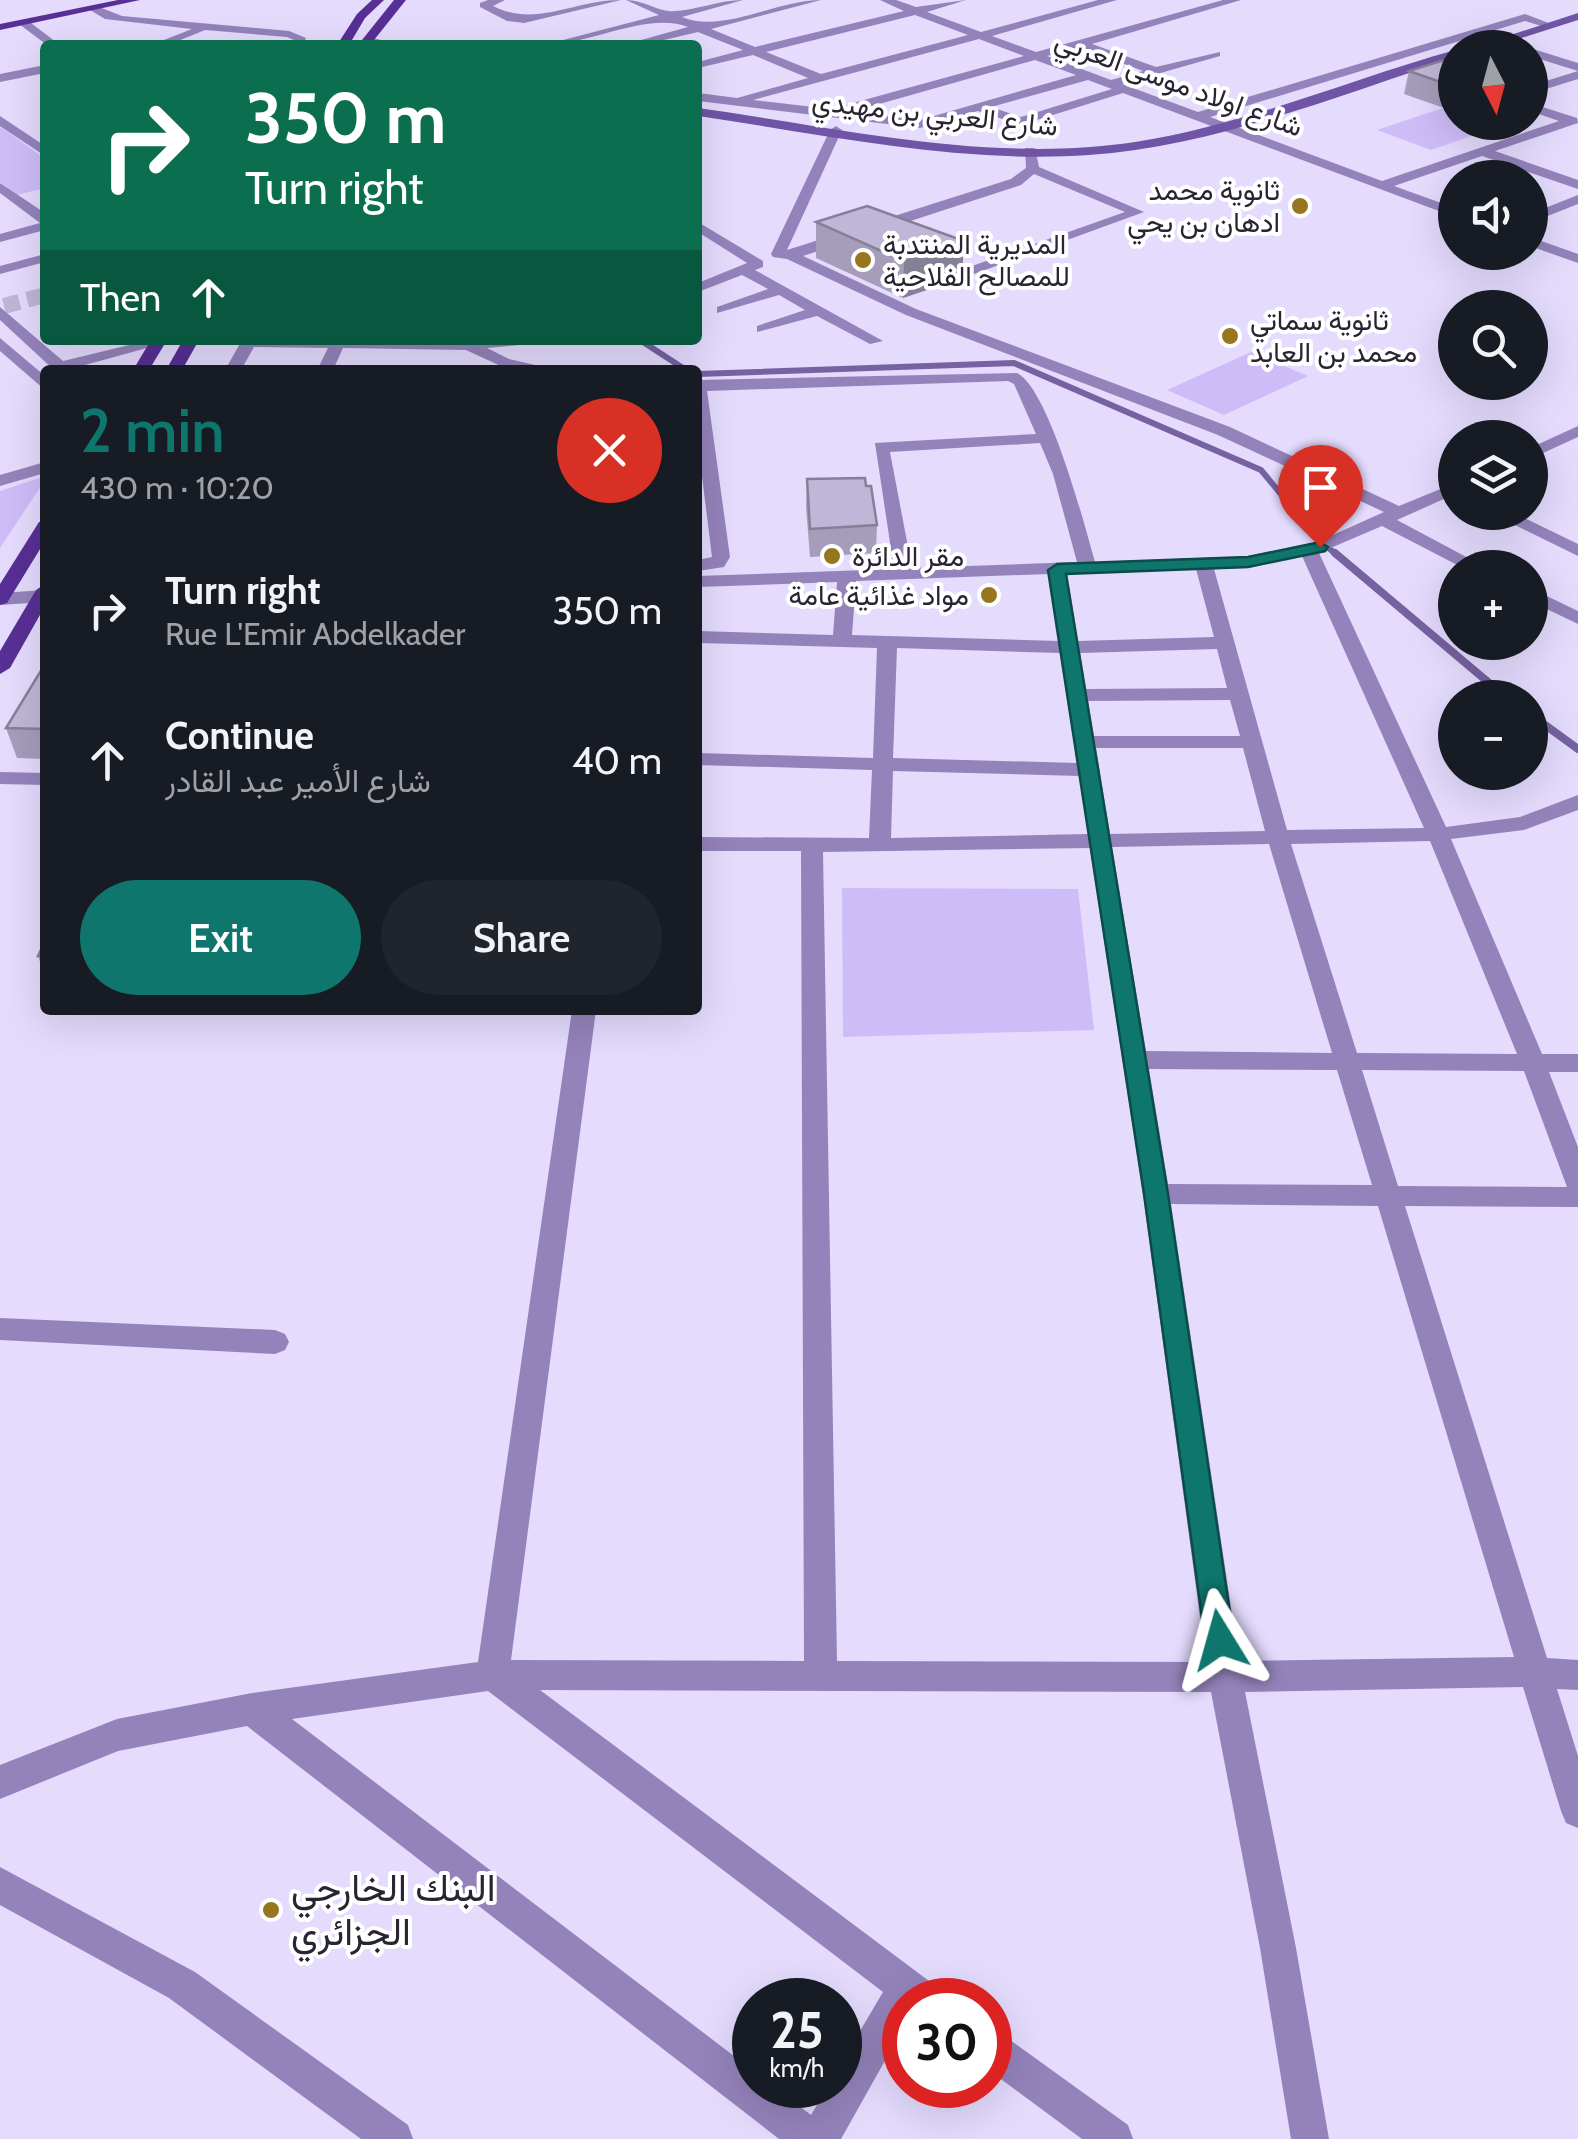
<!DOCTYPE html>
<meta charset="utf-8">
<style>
body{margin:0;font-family:Cabin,Vazirmatn,sans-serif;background:#20242c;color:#f1f3f6;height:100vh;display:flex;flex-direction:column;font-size:38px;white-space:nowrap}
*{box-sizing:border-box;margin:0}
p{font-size:32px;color:#9ea1a6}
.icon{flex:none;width:55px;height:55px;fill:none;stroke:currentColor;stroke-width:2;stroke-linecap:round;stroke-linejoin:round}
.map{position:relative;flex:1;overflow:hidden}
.drawer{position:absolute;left:40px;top:365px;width:662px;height:650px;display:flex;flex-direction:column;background:#171b24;border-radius:10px;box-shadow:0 10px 40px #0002}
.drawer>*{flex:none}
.top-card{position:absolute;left:40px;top:40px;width:662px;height:305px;border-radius:10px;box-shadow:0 10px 40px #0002;background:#0b6e4f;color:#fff;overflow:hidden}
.needle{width:65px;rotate:174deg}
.buttons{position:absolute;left:1438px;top:30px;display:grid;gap:20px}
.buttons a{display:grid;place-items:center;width:110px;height:110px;border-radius:50%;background:#171b24;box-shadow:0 10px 40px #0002;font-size:50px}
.speed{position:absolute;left:732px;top:1978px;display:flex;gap:20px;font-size:50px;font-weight:700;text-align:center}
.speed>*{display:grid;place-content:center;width:130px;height:130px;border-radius:50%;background:#171b24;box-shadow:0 10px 40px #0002;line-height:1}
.speed small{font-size:25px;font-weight:400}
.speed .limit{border:15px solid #d22;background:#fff;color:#111}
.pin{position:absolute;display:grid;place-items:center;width:85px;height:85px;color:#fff;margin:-102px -42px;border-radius:50% 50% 50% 0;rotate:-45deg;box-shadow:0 0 10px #0007}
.pin .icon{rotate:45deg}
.me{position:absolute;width:110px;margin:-55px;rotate:352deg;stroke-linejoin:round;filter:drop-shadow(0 0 8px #0008)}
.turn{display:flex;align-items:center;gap:35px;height:210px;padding:0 40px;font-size:45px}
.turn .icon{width:130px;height:130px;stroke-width:2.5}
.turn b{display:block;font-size:70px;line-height:85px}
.then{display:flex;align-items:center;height:95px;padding:0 40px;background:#0003;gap:20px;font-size:38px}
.round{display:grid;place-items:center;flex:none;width:105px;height:105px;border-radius:52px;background:#20242c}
.headline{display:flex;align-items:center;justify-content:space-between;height:170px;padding:0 40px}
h1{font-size:60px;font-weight:600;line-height:75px;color:#0f766e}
.action{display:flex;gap:20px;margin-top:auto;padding:20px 40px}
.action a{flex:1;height:115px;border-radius:60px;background:#0f766e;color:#fff;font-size:40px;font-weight:600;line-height:115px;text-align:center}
.action a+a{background:#20242c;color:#f1f3f6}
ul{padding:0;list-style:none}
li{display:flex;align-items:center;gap:30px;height:150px;padding:0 40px}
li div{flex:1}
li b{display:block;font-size:38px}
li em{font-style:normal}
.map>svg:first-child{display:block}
.green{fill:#cebcf9}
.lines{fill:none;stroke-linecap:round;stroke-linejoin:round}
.stream-far1{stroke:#7662a1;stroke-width:6}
.stream{stroke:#7662a1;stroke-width:8}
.street-tunnel{stroke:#beb6d4;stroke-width:16;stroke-dasharray:16 8;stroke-linecap:butt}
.street{fill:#9483bb;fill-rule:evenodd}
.secondary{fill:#7054a5;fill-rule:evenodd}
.primary{fill:#582f94;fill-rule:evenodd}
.wall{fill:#a59dba}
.shaded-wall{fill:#868097}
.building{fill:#c0b7d8;stroke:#868097;stroke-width:2.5}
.route{fill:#0f766e;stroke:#0a4d48;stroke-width:2.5}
.poi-dot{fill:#96761e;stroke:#fff;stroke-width:4}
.labels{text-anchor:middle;stroke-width:8;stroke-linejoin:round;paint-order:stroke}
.far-street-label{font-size:28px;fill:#282431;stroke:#fff}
.far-poi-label{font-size:28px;fill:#282431;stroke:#fff;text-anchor:start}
.near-poi-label{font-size:38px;fill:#282431;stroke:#fff;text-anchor:start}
</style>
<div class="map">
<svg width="1578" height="2139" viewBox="0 0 1578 2139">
<rect width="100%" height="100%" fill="#e4dbfd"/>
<!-- green -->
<path class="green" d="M1443,108L1455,112V122L1484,123L1497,127L1431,150L1377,130Z
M0,126L45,159V188L17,195L0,182Z
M1251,352L1308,376L1224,415L1167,390Z
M45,476V480L0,548V491Z
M842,888L1078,889L1094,1030L843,1037Z"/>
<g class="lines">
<!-- stream-far1 -->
<path class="stream-far1" d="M640,340L686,370
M698,374L1014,363L1261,470L1318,539L1338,556"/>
<!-- stream -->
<path class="stream" d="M1335,553L1507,698
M1530,714L1578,749"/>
<!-- street-tunnel -->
<path class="street-tunnel" d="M4,306L45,295"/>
<!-- street -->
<path class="street" d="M488,0H505L493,6C536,28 574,0 621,0L524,23L507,21L480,7V3Z
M626,0C644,0 660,13 675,11C698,10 719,0 743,0L682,17C723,34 776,0 821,0L711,29L755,47L904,11L880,0H896L916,7L966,0L927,12L981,32L1098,0H1117L992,36L1036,52L1223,0H1241L1092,44L1156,67L1220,52V56L1122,84L1198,112L1525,14L1554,25L1548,28L1525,21L1210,117L1382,181L1559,121L1530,111V103L1577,118L1578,123L1495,151L1578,180V189L1482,156L1394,186L1455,208V217L1123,93L1021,125L978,111L920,128L698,101V93L737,98L808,78L753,55L698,68V62L743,50L698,32L643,45H623L688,27C648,11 589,45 544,45L659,15ZM915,15L968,35L821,74L766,52ZM979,39L1024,56L831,109L753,100ZM1080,47L1143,71L1111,80L1047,56ZM1035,60L1076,75L920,120L851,112ZM1088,80L1112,89L1021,117L991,107Z
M94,5L122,16L289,31L306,38L303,45H291L294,40L287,37L205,30L168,45H151L192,29L105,19L90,10Z
M19,20H27L60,45H47L19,24Z
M368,37L394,43L396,45L364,42Z
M1530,48L1578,63V71L1530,56Z
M45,65V73L0,82V74Z
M1578,71V79L1530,94V86Z
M0,116L45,146V156L0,126Z
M836,126L842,130L787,250L1011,179L1026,168L1025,148H1035L1039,167L1144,212L974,274H956L929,264V258C943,256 957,266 972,266L1125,212L1034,174L1021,185L803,256L916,309L1230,427L1399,506L1455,483V494L1397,520L1487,568H1463L1382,526L1319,553L1446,827L1520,817L1578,795V810L1524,830L1451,839L1542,1054H1578V1072H1549L1578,1147V1207L1405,1206L1547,1658L1578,1660V1690L1557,1689L1578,1756V1828L1566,1823L1561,1811L1523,1687L1245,1692L1296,1948L1329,2139H1291L1260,1948L1211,1692L540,1690L937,1987L943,2000H905V2025L841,2139H779L247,1726L118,1751L0,1799V1765L117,1719L252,1693L478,1662L572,1010H596L511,1660L804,1661L801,851H698V837L869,838L872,770L698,765V753L873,758L877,648L698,643V631L833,635L837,582L698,587V576L894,569L875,443L1036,434L1014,384L1008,381L707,391L730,557L724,567L698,571V560L712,557L698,444V380L1017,373C1049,389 1084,523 1095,562L1248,556L1315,543L1384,512L1218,435L906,315L787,259L773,257L771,254L830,130ZM1040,443L1053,474L1077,562L912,568L890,452ZM1302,556L1424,828L1287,830L1214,569L1248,568ZM1196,569L1214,637L1078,641L1067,574ZM1049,574L1059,641L852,635L856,581ZM897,648L1060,653L1077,763L893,758ZM1217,649L1227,688L1086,689L1080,653ZM1230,700L1240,736H1094L1088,701ZM1096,748H1243L1265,831L1110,834ZM893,771L1079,776L1088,834L891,838ZM1430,841L1517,1054L1357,1053L1291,844ZM1269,844L1332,1053L1146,1051L1112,847ZM1090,848L1143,1194L1206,1662L837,1661L823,852ZM1149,1069L1337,1070L1372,1185L1168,1184ZM1362,1070L1524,1071L1567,1187L1398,1186ZM1171,1204L1378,1206L1514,1657L1239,1661ZM488,1691L883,1992L840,2065V2085H829L811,2115L772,2085H755V2072L292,1719Z
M0,183L45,213V230L0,242V234L40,223L0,193Z
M1578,195V204L1530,223V214Z
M698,222L763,261V267L755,270L883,341L870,344L817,316L757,332V326L805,310L779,295L717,313V307L768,289L742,275L698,292V283L747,263L698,232Z
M1530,237L1578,254V263L1530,246Z
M45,254V262L0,274V266Z
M0,307L63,361L150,340L165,343L67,370H54L0,320Z
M0,338L45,376V390L0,351Z
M242,340H528L520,345L487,348L509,359L557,370L505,368L466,350L343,348L333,370H317L328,348L254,347L241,370H225Z
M1578,426V437L1530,459V448Z
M45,462V473L0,486V475Z
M1488,512H1512L1578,544V556Z
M1530,588L1578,611V624L1530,601Z
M45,590V602L0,605V593Z
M0,772L45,773V785L0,784Z
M0,1318L275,1330L285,1334L289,1342L285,1350L275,1354L0,1340Z
M0,1867L195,1972L408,2125L413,2139H361L169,1998L0,1905Z
M990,2029L1003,2035L1128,2125L1133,2139H1082L990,2071Z"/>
<!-- secondary -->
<path class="secondary" d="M1578,13V20L1490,48H1471Z
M1455,50V58C1336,96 1215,146 1089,155C959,164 826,135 698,116V108C841,128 990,164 1135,142C1245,125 1348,80 1455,50Z"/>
<!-- primary -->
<path class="primary" d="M118,0H140L0,30V24Z
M372,0H384L365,18L349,45H337L357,14Z
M394,0H406L370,45H358Z
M151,340H167L149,370H133Z
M183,340H199L182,370H166Z
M45,521V541L7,603L0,605V584L39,522Z
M45,584V606L10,668L0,674V651L36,590Z"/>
</g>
<!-- wall -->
<path class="wall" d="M1455,65L1444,108L1404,94L1409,71Z
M816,222L964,241L962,278L903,298L816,258Z
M807,479L866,486L877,525L876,553L810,557L806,507Z
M45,664V759L17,758L6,728Z
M45,941V976L38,956Z"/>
<!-- shaded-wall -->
<path class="shaded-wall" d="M1455,83V104L1444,108L1449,85Z
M964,241L962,278L903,298L904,261Z"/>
<!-- building -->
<path class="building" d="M1441,61L1455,65V83L1449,85L1409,71Z
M867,206L964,241L904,261L816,222Z
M865,478L866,486H871L877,525L810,529L807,479Z
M45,664V729L6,728Z
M45,941V956H38Z"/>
<!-- route -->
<path class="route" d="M1320,542L1328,547L1325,551L1248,567L1066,574L1168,1194L1234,1640L1230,1649L1220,1653L1209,1649L1205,1640L1144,1194L1048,570L1057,564L1248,557Z"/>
<!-- markers -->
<g class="poi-dot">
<circle cx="1300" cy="206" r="10"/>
<circle cx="863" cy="260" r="10"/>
<circle cx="1230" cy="336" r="10"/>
<circle cx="832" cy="556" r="10"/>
<circle cx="989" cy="595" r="10"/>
<circle cx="271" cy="1910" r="10"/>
</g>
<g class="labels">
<!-- far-street labels -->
<g class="far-street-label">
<text transform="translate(1179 83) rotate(20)" y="10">شارع اولاد موسى العربي</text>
<text transform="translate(935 113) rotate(6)" y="10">شارع العربي بن مهيدي</text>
</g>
<!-- far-poi labels -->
<g class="far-poi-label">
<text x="1280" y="200" text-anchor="end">ثانوية محمد<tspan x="1280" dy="32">ادهان بن يحي</tspan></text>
<text x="883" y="254">المديرية المنتدبة<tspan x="883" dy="32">للمصالح الفلاحية</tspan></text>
<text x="1250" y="330">ثانوية سماتي<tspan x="1250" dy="32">محمد بن العابد</tspan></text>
<text x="852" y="566">مقر الدائرة</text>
<text x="969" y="605" text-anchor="end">مواد غذائية عامة</text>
</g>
<!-- near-poi labels -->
<g class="near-poi-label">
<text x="291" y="1901">البنك الخارجي<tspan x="291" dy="44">الجزائري</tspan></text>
</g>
</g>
</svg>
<div class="buttons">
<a><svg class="needle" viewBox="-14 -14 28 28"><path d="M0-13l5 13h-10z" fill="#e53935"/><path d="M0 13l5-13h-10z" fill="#9ea1a6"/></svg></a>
<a><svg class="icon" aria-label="sound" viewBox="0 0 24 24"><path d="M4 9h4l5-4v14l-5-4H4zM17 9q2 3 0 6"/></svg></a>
<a><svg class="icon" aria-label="search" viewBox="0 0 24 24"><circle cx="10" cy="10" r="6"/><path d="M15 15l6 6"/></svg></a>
<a><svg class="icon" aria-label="layers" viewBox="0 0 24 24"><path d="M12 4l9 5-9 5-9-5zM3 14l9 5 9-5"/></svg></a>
<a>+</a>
<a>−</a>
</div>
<div class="speed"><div>25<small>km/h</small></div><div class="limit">30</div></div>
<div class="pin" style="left:1320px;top:547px;background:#d93025"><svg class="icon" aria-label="arrive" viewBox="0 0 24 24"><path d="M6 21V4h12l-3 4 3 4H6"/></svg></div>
<svg class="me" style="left:1220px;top:1640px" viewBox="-20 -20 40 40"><path d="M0-17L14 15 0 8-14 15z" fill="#0f766e" stroke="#fff" stroke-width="4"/></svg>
<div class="top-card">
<div class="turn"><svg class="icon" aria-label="right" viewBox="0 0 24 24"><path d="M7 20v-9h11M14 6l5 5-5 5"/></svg><div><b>350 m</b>Turn right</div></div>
<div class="then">Then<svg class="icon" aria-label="ahead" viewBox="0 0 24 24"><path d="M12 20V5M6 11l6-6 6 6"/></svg></div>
</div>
<section class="drawer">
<div class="headline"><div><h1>2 min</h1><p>430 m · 10:20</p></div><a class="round" style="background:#d93025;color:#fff"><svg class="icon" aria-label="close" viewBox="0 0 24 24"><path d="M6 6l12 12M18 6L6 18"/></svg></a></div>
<ul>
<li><svg class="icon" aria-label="right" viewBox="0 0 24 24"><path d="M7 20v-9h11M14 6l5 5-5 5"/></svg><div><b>Turn right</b><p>Rue L'Emir Abdelkader</p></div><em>350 m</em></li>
<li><svg class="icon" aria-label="ahead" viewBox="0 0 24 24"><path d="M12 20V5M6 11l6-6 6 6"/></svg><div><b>Continue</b><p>شارع الأمير عبد القادر</p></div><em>40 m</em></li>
</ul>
<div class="action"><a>Exit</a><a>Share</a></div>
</section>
</div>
